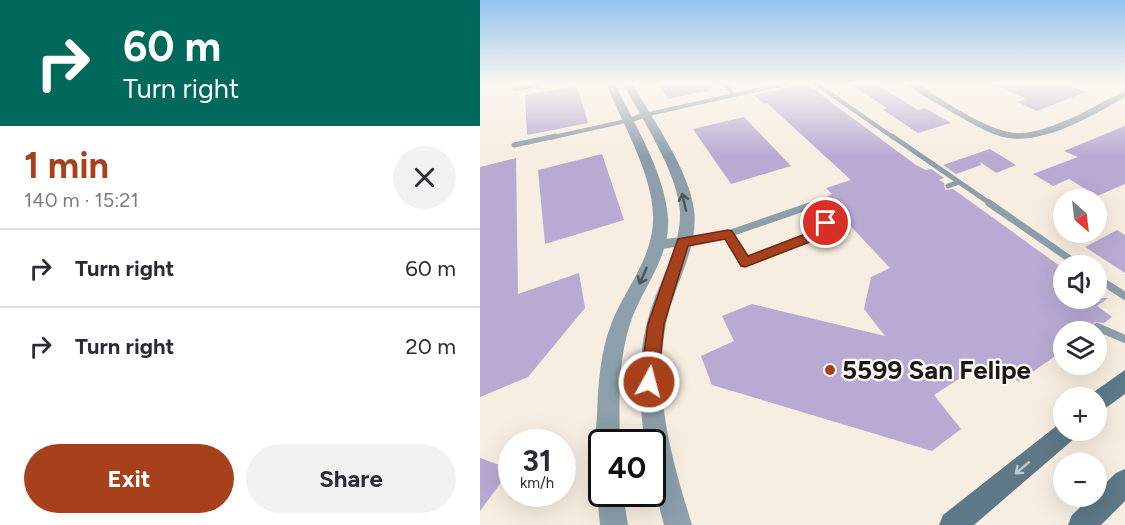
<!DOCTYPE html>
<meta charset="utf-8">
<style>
body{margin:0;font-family:Figtree,sans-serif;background:#f2f2f3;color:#2b2b33;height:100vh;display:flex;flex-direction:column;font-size:22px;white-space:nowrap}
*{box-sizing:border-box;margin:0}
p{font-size:20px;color:#7c7c81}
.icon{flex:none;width:33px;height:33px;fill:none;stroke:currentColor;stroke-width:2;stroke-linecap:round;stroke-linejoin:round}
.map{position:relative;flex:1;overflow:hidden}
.sheet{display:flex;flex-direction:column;background:#fff;width:480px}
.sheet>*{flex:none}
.top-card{background:#00695c;color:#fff;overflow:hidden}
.needle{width:39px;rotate:152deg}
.controls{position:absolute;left:573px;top:189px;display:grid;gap:12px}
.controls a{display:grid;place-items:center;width:54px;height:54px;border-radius:50%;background:#fff;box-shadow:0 6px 24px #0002;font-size:30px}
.speed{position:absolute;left:18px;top:429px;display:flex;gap:12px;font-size:30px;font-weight:700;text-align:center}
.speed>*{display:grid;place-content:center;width:78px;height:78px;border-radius:50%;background:#fff;box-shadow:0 6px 24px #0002;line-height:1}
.speed small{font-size:15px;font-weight:400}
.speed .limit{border:3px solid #111;border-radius:9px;background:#fff;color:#111}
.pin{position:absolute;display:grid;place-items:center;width:51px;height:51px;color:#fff;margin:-26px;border:3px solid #fff;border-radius:50%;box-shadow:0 2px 6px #0007}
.me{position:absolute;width:66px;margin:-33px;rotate:7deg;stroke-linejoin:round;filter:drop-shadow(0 0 4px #0008)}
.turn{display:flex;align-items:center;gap:21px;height:126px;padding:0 24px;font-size:27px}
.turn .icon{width:78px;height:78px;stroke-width:2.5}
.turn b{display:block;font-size:42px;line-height:51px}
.round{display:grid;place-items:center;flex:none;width:63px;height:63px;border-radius:32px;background:#f2f2f3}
.overview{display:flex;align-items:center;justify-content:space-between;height:102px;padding:0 24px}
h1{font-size:36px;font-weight:700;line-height:45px;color:#a7411b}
.button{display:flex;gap:12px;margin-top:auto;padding:12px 24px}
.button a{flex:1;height:69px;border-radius:36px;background:#a7411b;color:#fff;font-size:24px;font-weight:700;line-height:69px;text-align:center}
.button a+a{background:#f2f2f3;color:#2b2b33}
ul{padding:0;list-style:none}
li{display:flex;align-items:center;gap:18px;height:78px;padding:0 24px;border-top:2px solid #e1e1e2}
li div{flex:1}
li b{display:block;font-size:22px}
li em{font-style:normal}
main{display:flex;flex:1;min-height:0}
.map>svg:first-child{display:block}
.building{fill:#b8aad3}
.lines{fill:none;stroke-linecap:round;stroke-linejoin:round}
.service-far3{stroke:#8c9faa;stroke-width:4}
.service-far2{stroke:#8c9faa;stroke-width:5}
.service-far1{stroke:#8c9faa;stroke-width:7}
.service{stroke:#8c9faa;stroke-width:8}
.minor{fill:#8c9faa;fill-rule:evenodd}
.tertiary{fill:#8c9faa;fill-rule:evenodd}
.secondary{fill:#5d7988;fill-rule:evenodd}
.oneway{stroke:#4e5557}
.oneway2{stroke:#bec7cc}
.route{fill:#a7411b;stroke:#6d2a12;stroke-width:1.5}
.poi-dot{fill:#a7411b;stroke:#fefbf9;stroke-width:2}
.labels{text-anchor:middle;stroke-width:4.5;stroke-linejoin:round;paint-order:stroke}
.near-poi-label{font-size:26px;font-weight:bold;fill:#1b1813;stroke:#fefbf9;text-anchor:start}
</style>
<main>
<section class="sheet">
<div class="top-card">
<div class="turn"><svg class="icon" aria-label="right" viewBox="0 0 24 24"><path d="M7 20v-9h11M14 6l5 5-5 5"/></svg><div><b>60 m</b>Turn right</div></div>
</div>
<div class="overview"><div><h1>1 min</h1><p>140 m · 15:21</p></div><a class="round"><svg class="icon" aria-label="close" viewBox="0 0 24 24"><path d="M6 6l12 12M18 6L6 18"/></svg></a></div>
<ul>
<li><svg class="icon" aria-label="right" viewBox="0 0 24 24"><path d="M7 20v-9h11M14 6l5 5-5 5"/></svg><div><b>Turn right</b></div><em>60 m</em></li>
<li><svg class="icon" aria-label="right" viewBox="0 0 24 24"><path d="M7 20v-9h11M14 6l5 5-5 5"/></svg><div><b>Turn right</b></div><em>20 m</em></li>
</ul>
<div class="button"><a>Exit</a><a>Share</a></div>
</section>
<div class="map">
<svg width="645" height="525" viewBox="0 0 645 525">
<rect width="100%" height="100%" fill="#f7ede0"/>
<!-- building -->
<path class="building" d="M178,83H232V90L188,99Z
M313,83H325L436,165L446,170L451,169L464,178L459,180L464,183L465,190L473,189L584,269V298H628L617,306L632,317L624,323L614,322L611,332H584V350L538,382L524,367L512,375L502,364L454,395L481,429L452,451L232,385L221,356L254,341L242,316L272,304L405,336L384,309L391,277L410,268L349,203L348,196L352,194L346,188L371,180L287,103L284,104L274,95L310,87Z
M369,83H394L438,110L445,108L471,123L438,133L402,109L407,108Z
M511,83H583L606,92L557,111L537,102L546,99Z
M97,86L108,123L47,135L45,95Z
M264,117L311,166L251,184L213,129Z
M645,126V184L617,196L589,179L573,186L553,174L598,157L584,151Z
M510,149L536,165L516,173L500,162L501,165L476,174L463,165Z
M122,154L144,220L65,244L58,170Z
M36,158L38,294L99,273L105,308L48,377L0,397V167Z
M637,230L645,235V273L605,247Z
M0,458L31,469L0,511Z"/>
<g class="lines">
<!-- service-far3 -->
<path class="service-far3" d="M243,83L254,95
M335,83L414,138
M34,89L66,83
M164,115L309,83
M69,138L146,121"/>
<!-- service-far2 -->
<path class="service-far2" d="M412,136L511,204
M34,145L76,136
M468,186L479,182
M333,204L346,200"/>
<!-- service-far1 -->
<path class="service-far1" d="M509,203L600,266
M248,234L265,262L347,228L332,205
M205,242L248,234L338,203
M616,277L633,288"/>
<!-- service -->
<path class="service" d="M631,287L645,296
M617,327L645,339"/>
<!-- minor -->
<path class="minor" d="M426,83H435C460,98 501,127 529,132C548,136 570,127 587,120C607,112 625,99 645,92V97C614,115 565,144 528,138C509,135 490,122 473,113C457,103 440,95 426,83Z
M164,112L168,115L167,117L146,124L142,121Z
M202,237L208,242L207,245L176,250L170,245L176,240Z"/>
<!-- tertiary -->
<path class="tertiary" d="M126,83H135C154,125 185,172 188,218C191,257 161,289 150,324C138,361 139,404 140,442H122V451C113,443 116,428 117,417C118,386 120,351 132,322C145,289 172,259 173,221C175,178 142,123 126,83Z
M143,83H152C172,119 209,169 214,210C219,249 193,286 186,324C172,392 192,460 212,525H184L172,479V442H165C158,399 157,354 170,312C180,279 201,247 200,212C198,172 161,118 143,83Z
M122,484V494H143L148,525H120L117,494Z"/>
<!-- secondary -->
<path class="secondary" d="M645,370V394L616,415V398L608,396Z
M584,420V430H599L595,438L494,525H459L463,515Z
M645,469V501L621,525H588L592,515L612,496H616V492L636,473Z"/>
</g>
<!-- one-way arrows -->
<defs><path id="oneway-shaft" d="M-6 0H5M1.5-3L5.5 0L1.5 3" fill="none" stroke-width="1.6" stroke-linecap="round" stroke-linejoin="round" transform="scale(1.5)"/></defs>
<g class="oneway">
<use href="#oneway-shaft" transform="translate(204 202) rotate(-103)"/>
<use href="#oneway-shaft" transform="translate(163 276) rotate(114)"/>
</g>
<use class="oneway2" href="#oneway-shaft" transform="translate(542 468) rotate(140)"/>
<!-- sky -->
<linearGradient id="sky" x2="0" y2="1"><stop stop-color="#95c2ef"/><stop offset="0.53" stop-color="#fbf7f1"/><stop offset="1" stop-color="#fbf7f1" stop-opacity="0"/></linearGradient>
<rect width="645" height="157" fill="url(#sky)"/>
<!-- route -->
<path class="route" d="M346,219L351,220L353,228L345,236L265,267L261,266L245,239L208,246L184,324L178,382L176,389L169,391L163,389L160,382L168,324L198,239L248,230L252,231L268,256L336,230L341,227L342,220Z"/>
<!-- markers -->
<circle class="poi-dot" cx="350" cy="370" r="6"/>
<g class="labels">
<!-- near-poi labels -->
<g class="near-poi-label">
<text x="362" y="379">5599 San Felipe</text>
</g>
</g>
</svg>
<div class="controls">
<a><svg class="needle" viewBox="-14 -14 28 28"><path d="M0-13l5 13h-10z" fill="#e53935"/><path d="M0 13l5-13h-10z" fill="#7c7c81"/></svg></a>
<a><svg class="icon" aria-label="sound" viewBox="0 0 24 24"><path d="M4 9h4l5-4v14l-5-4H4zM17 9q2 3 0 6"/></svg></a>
<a><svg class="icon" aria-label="layers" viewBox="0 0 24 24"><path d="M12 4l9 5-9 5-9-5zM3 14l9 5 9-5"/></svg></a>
<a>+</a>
<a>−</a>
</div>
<div class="speed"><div>31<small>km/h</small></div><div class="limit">40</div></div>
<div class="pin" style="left:346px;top:223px;background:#d93025"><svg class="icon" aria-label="arrive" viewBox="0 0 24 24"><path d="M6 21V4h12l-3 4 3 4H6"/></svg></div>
<svg class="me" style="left:169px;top:382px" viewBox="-20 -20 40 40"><circle r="17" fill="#a7411b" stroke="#fff" stroke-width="3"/><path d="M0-11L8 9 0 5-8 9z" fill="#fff"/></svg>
</div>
</main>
